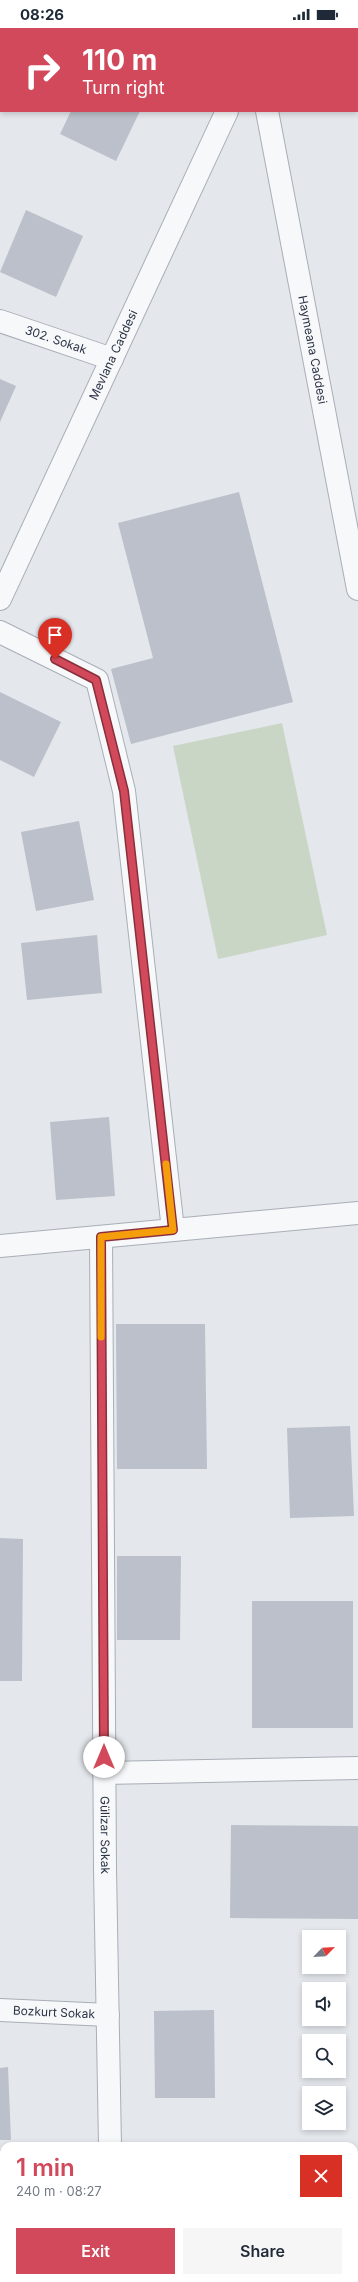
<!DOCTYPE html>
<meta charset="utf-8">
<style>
body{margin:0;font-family:Inter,sans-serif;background:#f6f6f7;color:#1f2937;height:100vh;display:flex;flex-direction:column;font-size:15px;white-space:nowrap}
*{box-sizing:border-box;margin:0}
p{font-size:13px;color:#747a83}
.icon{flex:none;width:22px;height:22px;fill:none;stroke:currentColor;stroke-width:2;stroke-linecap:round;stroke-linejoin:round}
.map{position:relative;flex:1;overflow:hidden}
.panel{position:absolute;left:0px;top:2114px;width:358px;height:140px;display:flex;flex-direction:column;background:#fff;border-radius:12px 12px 0 0;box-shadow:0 2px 6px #0003}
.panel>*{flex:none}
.hud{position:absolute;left:0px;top:0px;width:358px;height:84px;box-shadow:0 2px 6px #0003;background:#d1495b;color:#fff;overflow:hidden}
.needle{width:26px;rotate:66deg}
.tools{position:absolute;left:302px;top:1902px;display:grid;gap:8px}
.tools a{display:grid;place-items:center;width:44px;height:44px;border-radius:0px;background:#fff;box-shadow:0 2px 6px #0003;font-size:20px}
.pin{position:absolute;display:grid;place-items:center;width:34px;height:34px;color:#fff;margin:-41px -17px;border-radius:50% 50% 50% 0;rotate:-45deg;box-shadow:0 0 4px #0007}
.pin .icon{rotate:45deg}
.me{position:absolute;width:44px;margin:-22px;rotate:0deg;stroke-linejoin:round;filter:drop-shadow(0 0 3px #0008)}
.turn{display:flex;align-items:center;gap:14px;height:84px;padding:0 16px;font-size:18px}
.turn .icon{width:52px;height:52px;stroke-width:2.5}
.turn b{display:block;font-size:28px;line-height:34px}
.round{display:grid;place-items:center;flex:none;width:42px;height:42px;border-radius:0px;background:#f6f6f7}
.overview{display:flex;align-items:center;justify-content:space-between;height:68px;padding:0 16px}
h1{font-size:24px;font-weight:600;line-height:30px;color:#d1495b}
.primary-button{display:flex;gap:8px;margin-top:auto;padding:8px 16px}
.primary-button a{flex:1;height:46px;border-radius:0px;background:#d1495b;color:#fff;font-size:16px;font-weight:600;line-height:46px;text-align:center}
.primary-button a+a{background:#f6f6f7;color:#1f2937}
.status{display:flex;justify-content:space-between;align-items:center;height:28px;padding:0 20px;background:#fff;direction:ltr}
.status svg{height:11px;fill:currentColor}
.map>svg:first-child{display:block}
.green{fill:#c9d6c5}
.building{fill:#bbc0ca}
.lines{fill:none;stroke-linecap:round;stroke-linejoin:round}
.minor-casing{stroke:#a9aeb7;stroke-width:24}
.minor{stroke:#f7f8fa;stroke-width:22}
.route-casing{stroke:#882f3b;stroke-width:10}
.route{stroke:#d1495b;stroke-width:7}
.slow{stroke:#f59e0b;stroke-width:7}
.labels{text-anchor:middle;stroke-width:3.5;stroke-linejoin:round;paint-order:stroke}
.street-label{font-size:12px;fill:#2b3445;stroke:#f4f6f9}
</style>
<div class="status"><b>08:26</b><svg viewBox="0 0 49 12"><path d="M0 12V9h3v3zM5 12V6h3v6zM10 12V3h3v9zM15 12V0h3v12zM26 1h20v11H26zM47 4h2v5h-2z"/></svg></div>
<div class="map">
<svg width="358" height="2254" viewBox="0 0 358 2254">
<rect width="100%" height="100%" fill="#e4e7ec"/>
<!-- green -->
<path class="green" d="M282,695L327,907L218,931L173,718Z"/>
<!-- building -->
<path class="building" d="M71,83H140L116,133L60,106Z
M26,182L83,208L56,269L0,244Z
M0,351L16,358L0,394Z
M239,464L293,674L131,716L111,641L153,630L118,495Z
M0,664L61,694L34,749L0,732Z
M79,793L94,872L36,883L21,804Z
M97,907L102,965L27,972L21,915Z
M109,1089L115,1168L56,1172L50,1094Z
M116,1296H205L207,1441H117Z
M350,1398L354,1488L290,1490L287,1400Z
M0,1510L23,1511L22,1653H0Z
M117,1528H181L180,1612H117Z
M252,1573H353V1700H252Z
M231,1797L358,1798V1891L230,1890Z
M214,1982L215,2070H155L154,1983Z
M8,2039L11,2112H0V2040Z
M354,2136H358V2236H354Z
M0,2168H4V2250L14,2251L0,2252Z"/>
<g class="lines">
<defs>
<g id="minor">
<path d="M192,0L195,1"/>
<path d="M264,1V0"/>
<path id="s1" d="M267,83L358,561"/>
<path id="s2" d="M0,293L112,331"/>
<path id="s3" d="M0,571L227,83"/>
<path d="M0,604L97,652L124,763L173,1202"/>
<path id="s4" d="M101,1209L105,1841L110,2118"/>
<path d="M0,1218L358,1185"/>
<path d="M104,1745L358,1740"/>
<path id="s5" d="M0,1982L108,1987"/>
<path d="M113,2253L129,2254"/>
</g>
</defs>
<!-- minor casing -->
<use href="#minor" class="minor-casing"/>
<!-- minor -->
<use href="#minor" class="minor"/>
</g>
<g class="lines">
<defs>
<path id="route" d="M55,631L96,652L124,763L173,1202L101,1209L104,1729"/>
</defs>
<!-- route casing -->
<use href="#route" class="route-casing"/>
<!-- route -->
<use href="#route" class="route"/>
<!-- slow -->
<path class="slow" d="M101,1309V1209L173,1202L166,1136"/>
</g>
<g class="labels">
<!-- street labels -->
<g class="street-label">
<text dy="4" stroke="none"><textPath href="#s2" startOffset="59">302. Sokak</textPath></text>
<text dy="4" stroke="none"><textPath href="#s1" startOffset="243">Haymeana Caddesi</textPath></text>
<text dy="4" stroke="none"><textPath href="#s3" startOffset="269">Mevlana Caddesi</textPath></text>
<text dy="4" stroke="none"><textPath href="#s4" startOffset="598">Gülizar Sokak</textPath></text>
<text dy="4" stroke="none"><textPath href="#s5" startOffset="54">Bozkurt Sokak</textPath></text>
</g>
</g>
</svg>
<div class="tools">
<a><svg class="needle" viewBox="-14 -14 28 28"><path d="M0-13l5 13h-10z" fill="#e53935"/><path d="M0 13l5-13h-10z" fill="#747a83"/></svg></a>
<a><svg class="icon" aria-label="sound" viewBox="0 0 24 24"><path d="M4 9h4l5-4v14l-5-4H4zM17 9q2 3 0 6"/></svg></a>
<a><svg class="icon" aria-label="search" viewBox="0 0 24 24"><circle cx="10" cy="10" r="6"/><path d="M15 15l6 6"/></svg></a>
<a><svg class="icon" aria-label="layers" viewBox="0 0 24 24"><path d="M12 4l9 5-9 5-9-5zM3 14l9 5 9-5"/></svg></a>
</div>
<div class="pin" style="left:55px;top:631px;background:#d93025"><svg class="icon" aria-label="arrive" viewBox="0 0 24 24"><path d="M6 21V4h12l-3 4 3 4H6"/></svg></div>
<svg class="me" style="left:104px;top:1729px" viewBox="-20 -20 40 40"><circle r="19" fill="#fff"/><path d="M0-13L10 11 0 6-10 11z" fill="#d1495b"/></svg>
<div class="hud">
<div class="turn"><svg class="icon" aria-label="right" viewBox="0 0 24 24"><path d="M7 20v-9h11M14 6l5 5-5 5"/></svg><div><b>110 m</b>Turn right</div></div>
</div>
<section class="panel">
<div class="overview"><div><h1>1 min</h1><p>240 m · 08:27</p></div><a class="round" style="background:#d93025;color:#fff"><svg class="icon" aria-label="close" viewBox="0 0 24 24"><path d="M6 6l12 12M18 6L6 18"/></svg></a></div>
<div class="primary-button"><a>Exit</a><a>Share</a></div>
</section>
</div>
